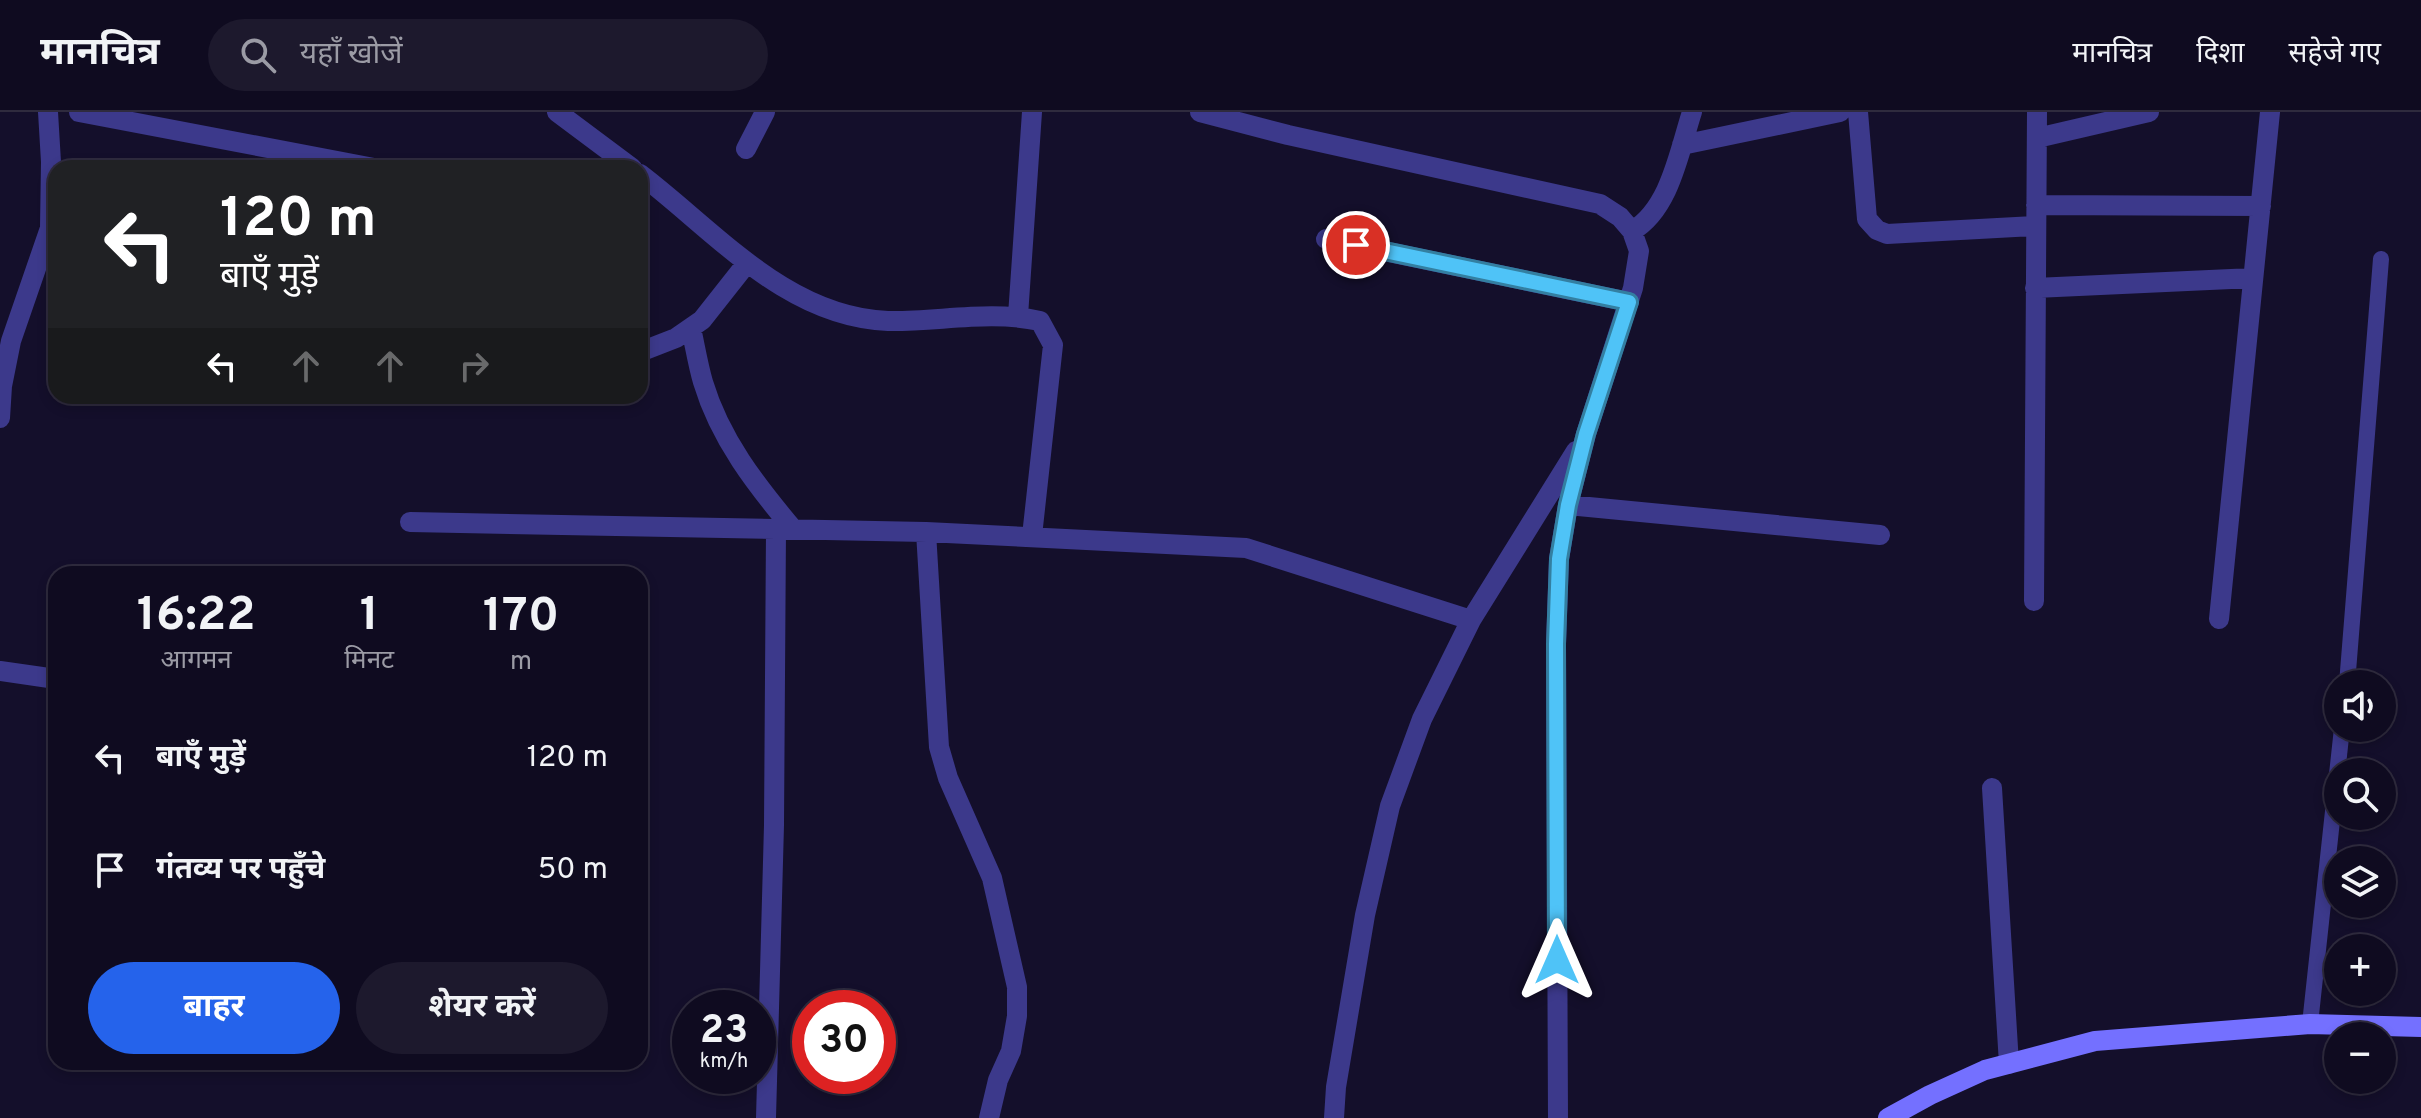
<!DOCTYPE html>
<html lang="hi">
<meta charset="utf-8">
<style>
body{margin:0;font-family:Overpass,"Noto Sans Devanagari",sans-serif;background:#1d192d;color:#f1f3f6;height:100vh;display:flex;flex-direction:column;font-size:30px;white-space:nowrap}
*{box-sizing:border-box;margin:0}
p{font-size:26px;color:#9b9ba5}
.icon{flex:none;width:44px;height:44px;fill:none;stroke:currentColor;stroke-width:2;stroke-linecap:round;stroke-linejoin:round}
.map{position:relative;flex:1;overflow:hidden}
.sheet{position:absolute;left:48px;top:454px;width:600px;height:504px;display:flex;flex-direction:column;background:#0f0b20;border-radius:24px;box-shadow:0 4px 12px #0003,0 0 0 2px #2f2b3e}
.sheet>*{flex:none}
.banner{position:absolute;left:48px;top:48px;width:600px;height:244px;border-radius:24px;box-shadow:0 4px 12px #0003,0 0 0 2px #2f2b3e;background:#202124;color:#fff;overflow:hidden}
.controls{position:absolute;left:2324px;top:558px;display:grid;gap:16px}
.controls a{display:grid;place-items:center;width:72px;height:72px;border-radius:50%;background:#0f0b20;box-shadow:0 4px 12px #0003,0 0 0 2px #2f2b3e;font-size:40px}
.speed{position:absolute;left:672px;top:878px;display:flex;gap:16px;font-size:40px;font-weight:700;text-align:center}
.speed>*{display:grid;place-content:center;width:104px;height:104px;border-radius:50%;background:#0f0b20;box-shadow:0 4px 12px #0003,0 0 0 2px #2f2b3e;line-height:1}
.speed small{font-size:20px;font-weight:400}
.speed .limit{border:12px solid #d22;background:#fff;color:#111}
.pin{position:absolute;display:grid;place-items:center;width:68px;height:68px;color:#fff;margin:-34px;border:4px solid #fff;border-radius:50%;box-shadow:0 2px 8px #0007}
.me{position:absolute;width:88px;margin:-44px;rotate:0deg;stroke-linejoin:round;filter:drop-shadow(0 0 6px #0008)}
.turn{display:flex;align-items:center;gap:28px;height:168px;padding:0 40px;font-size:36px}
.turn .icon{width:104px;height:104px;stroke-width:2.5}
.turn b{display:block;font-size:56px;line-height:68px}
.lanes{display:flex;align-items:center;height:76px;padding:0 40px;background:#0003;justify-content:center;gap:40px;direction:ltr}
.lanes .off{opacity:.35}
.eta{display:flex;justify-content:space-evenly;align-items:center;height:136px;text-align:center}
.eta b{font-size:48px;font-weight:700;line-height:56px}
.cta{display:flex;gap:16px;margin-top:auto;padding:16px 40px}
.cta a{flex:1;height:92px;border-radius:48px;background:#2563eb;color:#fff;font-size:32px;font-weight:700;line-height:92px;text-align:center}
.cta a+a{background:#1d192d;color:#f1f3f6}
ul{padding:0;list-style:none}
li{display:flex;align-items:center;gap:24px;height:112px;padding:0 40px}
li div{flex:1}
li b{display:block;font-size:30px}
li em{font-style:normal}
header{display:flex;align-items:center;gap:48px;box-sizing:border-box;height:112px;padding:0 40px;background:#0f0b20;border-bottom:2px solid #2f2b3e}
header strong{font-size:38px}
nav{display:flex;gap:44px;margin-inline-start:auto;font-size:28px}
.search{width:560px;height:72px;background:#1d192d;display:flex;align-items:center;gap:20px;box-sizing:border-box;padding:0 28px;border-radius:44px;color:#9b9ba5;font-size:30px}
.map>svg:first-child{display:block}
.lines{fill:none;stroke-linecap:round;stroke-linejoin:round}
.lane{stroke:#3c398b;stroke-width:16}
.street{stroke:#3c398b;stroke-width:20}
.secondary{stroke:#7470ff;stroke-width:20}
.route-casing{stroke:#337fa1;stroke-width:20}
.route{stroke:#4fc3f7;stroke-width:14}
</style>
<header>
<strong>मानचित्र</strong>
<div class="search"><svg class="icon" aria-label="search" viewBox="0 0 24 24"><circle cx="10" cy="10" r="6"/><path d="M15 15l6 6"/></svg>यहाँ खोजें</div>
<nav><a>मानचित्र</a><a>दिशा</a><a>सहेजे गए</a></nav>
</header>
<div class="map">
<svg width="2421" height="1006" viewBox="0 0 2421 1006">
<rect width="100%" height="100%" fill="#140f2b"/>
<g class="lines">
<!-- lane -->
<path class="lane" d="M2347,572L2381,147
M2310,912L2342,616"/>
<!-- street -->
<path class="street" d="M79,0L374,56
M557,0L632,56
M1200,0L1288,23L1600,92L1620,105L1632,119L1639,139L1633,176L1586,322L1568,393L1559,447L1556,532L1558,1006
M1858,0L1867,107L1877,118L1887,122L2035,114
M2037,26L2149,0
M1682,33L1840,0
M746,37L765,0
M640,62C715,119 786,205 888,209C938,210 990,198 1040,209L1053,233L1032,424
M2036,93L2261,94
M1632,119C1670,97 1679,40 1692,0
M1326,127L1629,190
M2035,176L2253,166
M1018,204L1032,0
M691,216C695,234 698,253 703,270C720,327 756,373 793,417
M640,240L676,226L702,208L747,151
M0,306L2,274L11,229L50,116L51,50L48,0
M1568,393L1880,423
M410,410L926,420L1246,436L1471,508
M926,420L939,635L948,666L992,766L1017,875V904L1011,939L998,968L989,1006
M2034,489L2037,0
M2219,507L2270,0
M0,559L56,567
M1992,676L2009,952
M766,1006L774,713L776,417
M1334,1006L1336,975L1365,803L1390,694L1422,607L1471,508L1576,339"/>
<!-- secondary -->
<path class="secondary" d="M1888,1006L1930,983L1985,958L2095,929L2310,912L2421,915"/>
</g>
<g class="lines">
<defs>
<path id="route" d="M1356,133L1629,190L1586,322L1568,393L1559,447L1556,532L1557,848"/>
</defs>
<!-- route casing -->
<use href="#route" class="route-casing"/>
<!-- route -->
<use href="#route" class="route"/>
</g>
</svg>
<div class="controls">
<a><svg class="icon" aria-label="sound" viewBox="0 0 24 24"><path d="M4 9h4l5-4v14l-5-4H4zM17 9q2 3 0 6"/></svg></a>
<a><svg class="icon" aria-label="search" viewBox="0 0 24 24"><circle cx="10" cy="10" r="6"/><path d="M15 15l6 6"/></svg></a>
<a><svg class="icon" aria-label="layers" viewBox="0 0 24 24"><path d="M12 4l9 5-9 5-9-5zM3 14l9 5 9-5"/></svg></a>
<a>+</a>
<a>−</a>
</div>
<div class="speed"><div>23<small>km/h</small></div><div class="limit">30</div></div>
<div class="pin" style="left:1356px;top:133px;background:#d93025"><svg class="icon" aria-label="arrive" viewBox="0 0 24 24"><path d="M6 21V4h12l-3 4 3 4H6"/></svg></div>
<svg class="me" style="left:1557px;top:848px" viewBox="-20 -20 40 40"><path d="M0-17L14 15 0 8-14 15z" fill="#4fc3f7" stroke="#fff" stroke-width="4"/></svg>
<div class="banner">
<div class="turn"><svg class="icon" aria-label="left" viewBox="0 0 24 24"><path d="M17 20v-9H6M10 6l-5 5 5 5"/></svg><div><b>120 m</b>बाएँ मुड़ें</div></div>
<div class="lanes"><svg class="icon" aria-label="left" viewBox="0 0 24 24"><path d="M17 20v-9H6M10 6l-5 5 5 5"/></svg><svg class="icon off" aria-label="ahead" viewBox="0 0 24 24"><path d="M12 20V5M6 11l6-6 6 6"/></svg><svg class="icon off" aria-label="ahead" viewBox="0 0 24 24"><path d="M12 20V5M6 11l6-6 6 6"/></svg><svg class="icon off" aria-label="right" viewBox="0 0 24 24"><path d="M7 20v-9h11M14 6l5 5-5 5"/></svg></div>
</div>
<section class="sheet">
<div class="eta">
<div><b>16:22</b><p>आगमन</p></div>
<div><b>1</b><p>मिनट</p></div>
<div><b>170</b><p>m</p></div>
</div>
<ul>
<li><svg class="icon" aria-label="left" viewBox="0 0 24 24"><path d="M17 20v-9H6M10 6l-5 5 5 5"/></svg><div><b>बाएँ मुड़ें</b></div><em>120 m</em></li>
<li><svg class="icon" aria-label="arrive" viewBox="0 0 24 24"><path d="M6 21V4h12l-3 4 3 4H6"/></svg><div><b>गंतव्य पर पहुँचे</b></div><em>50 m</em></li>
</ul>
<div class="cta"><a>बाहर</a><a>शेयर करें</a></div>
</section>
</div>
